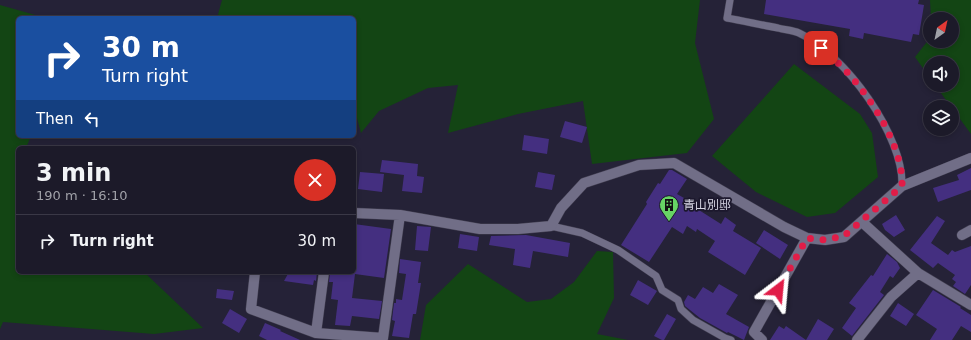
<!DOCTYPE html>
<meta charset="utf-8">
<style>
body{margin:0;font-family:"DejaVu Sans","Noto Sans JP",sans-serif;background:#252331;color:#f1f3f6;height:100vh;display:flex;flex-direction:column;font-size:15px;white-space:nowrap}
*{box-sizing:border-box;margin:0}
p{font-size:13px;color:#a0a1a8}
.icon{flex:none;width:22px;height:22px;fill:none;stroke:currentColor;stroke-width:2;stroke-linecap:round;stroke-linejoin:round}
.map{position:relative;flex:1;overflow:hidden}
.side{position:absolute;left:16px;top:146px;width:340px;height:128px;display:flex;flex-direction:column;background:#1c1a29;border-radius:6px;box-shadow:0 2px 6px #0003,0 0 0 1px #3a3846}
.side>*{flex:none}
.hud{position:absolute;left:16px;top:16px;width:340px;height:122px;border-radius:6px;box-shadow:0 2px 6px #0003,0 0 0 1px #3a3846;background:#1a4fa0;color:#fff;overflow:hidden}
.needle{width:26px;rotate:33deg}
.controls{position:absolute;left:923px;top:12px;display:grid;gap:8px}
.controls a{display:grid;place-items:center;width:36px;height:36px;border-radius:50%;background:#1c1a29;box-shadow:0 2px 6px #0003,0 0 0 1px #3a3846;font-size:20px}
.pin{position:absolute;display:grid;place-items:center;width:34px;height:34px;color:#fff;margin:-17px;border-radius:8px;box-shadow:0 2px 6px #0006}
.me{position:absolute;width:44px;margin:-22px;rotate:29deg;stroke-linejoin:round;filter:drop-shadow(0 0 3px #0008)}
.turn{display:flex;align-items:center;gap:14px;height:84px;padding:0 20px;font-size:18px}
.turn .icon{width:52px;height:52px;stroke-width:2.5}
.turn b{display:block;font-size:28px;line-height:34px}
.then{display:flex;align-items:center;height:38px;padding:0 20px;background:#0003;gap:8px;font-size:15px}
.round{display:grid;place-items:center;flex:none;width:42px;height:42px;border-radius:21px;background:#252331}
.head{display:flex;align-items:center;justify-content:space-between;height:68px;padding:0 20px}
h1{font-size:24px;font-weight:600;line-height:30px}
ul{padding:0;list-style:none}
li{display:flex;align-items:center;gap:12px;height:52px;padding:0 20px;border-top:1px solid #3a3846}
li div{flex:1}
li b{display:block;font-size:15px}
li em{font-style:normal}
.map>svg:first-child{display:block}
.green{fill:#134514}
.building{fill:#442f80}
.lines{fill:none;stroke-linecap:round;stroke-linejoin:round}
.lane-casing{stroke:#423f51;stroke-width:8}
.street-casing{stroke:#423f51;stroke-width:11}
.lane{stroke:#716e87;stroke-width:7}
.street{stroke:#716e87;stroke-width:10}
.route{stroke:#e11d48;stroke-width:7;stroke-dasharray:0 12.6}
.labels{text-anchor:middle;stroke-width:3.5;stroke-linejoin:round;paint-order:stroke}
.poi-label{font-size:12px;fill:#d5d4e2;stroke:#1c182d;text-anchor:start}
</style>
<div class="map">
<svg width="971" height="340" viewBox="0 0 971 340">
<rect width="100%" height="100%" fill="#252237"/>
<!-- green -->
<path class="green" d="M222,0H700L695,43L714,119L687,153L592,164L583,101L518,114L448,133L458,85L428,88L379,111L361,133L354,107V18H217Z
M930,0H971V134L935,85H952V63H930V78L915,57L930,38V41H952V19H931Z
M0,5L46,18H18V136H31L26,148H18V272H144L203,328L154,334L3,322L0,329Z
M794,64L860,114L872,133L878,177L835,213L807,217L756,192L712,156Z
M597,251L613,252L614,298L597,334L628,340H420L426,305L468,264L527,302L551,299L574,282Z"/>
<!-- building -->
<path class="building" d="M766,0H919L918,4L924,5L919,35L913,34L911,42L864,33L863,39L849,36L850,29L764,14Z
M565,121L587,127L582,143L560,137Z
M524,135L549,139L547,154L522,150Z
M382,160L418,164L417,176L424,177L422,193L402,191L404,175L380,172Z
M971,168V190L938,202L933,188L959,180L957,175Z
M669,170H672L687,179L677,194L684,198L683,200L721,224L725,217L736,225L733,231L761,248L745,275L708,252L715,241L697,229L696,232L687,226L683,234L672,227L649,262L621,245L647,204L646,202L658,183L660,184Z
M360,172L384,174L382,192L358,189Z
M538,172L555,175L552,190L535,187Z
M896,215L905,230L894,237L885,230L882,224Z
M937,216L945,221L931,243L948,255L952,250L955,252L971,246V285L965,294L953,286L956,282L952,279L955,275L938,263L933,268L910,250Z
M354,224L391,229L384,278L355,274L352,298L382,301L379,319L352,316L350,326L335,325L338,300L331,299L333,282H329L330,272H354Z
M417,226L431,227L428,251L415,250Z
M764,230L788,245L780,259L756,243Z
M460,234L479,237L477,251L458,248Z
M526,235L570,243L568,257L533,251L530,268L513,265L515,249L489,245L491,236Z
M887,254L897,262L900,268L893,278L890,276L880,292L884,295L852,336L842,328L856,308L849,303L871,275L873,276Z
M400,259L421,262L418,283H421L416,314H413L409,338L392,336L395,321L392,320L394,303H396V299L402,300L406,274L399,273Z
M289,272H317L316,281L314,280L313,285L284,281Z
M638,280L657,291L648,305L630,295Z
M719,284L738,295L726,314L749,327L744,340L728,332L727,333L700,318L685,306L684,302L688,295L695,299L703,287L713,293Z
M217,289L234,291L232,300L216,298Z
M933,290L961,307L960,308L971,315V332L961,326L952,340H930L937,329L916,315Z
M898,303L914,314L906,326L890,316Z
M230,309L247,319L239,333L222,323Z
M667,314L676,319L664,340H662L654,336Z
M818,319L834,329L827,340H770L779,326L784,329L786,326L806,340Z
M265,323L281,330L280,331L300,340H267L259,336Z"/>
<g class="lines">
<defs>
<path id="lane" d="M730,0L727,18C744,21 761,25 778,28C785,30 793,30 799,33C845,54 904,136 902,186
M551,226L582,233L618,250L656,276L662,290L678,300L681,309L693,320L725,338L731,340"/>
<path id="street" d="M354,213L400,215L480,229H518L551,226L561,208L584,183L639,165L674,163L784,227L807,238L825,240L844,237L902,186L971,158
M862,222L918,273L971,305
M962,235L971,230
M255,272L251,309L316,333L383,338L400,215
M316,333L324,272
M762,340L754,332L807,238
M857,340L891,297L918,273"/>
</defs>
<!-- lane casing -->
<use href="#lane" class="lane-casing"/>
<!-- street casing -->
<use href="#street" class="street-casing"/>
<!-- lane -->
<use href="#lane" class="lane"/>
<!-- street -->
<use href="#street" class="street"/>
</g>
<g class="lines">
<!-- route -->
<path class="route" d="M778,290L807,238L825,240L844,236L902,186C904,140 857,75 821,48"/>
</g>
<!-- icons -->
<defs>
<symbol id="building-pin" viewBox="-11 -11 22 30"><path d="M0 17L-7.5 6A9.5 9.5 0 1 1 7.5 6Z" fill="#67d465" stroke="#1c182d"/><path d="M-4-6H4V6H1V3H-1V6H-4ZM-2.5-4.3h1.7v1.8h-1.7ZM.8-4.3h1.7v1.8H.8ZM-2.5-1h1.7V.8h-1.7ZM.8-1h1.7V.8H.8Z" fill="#111"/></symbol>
</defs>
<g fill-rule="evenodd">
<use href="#building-pin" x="658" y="194" width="22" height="30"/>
</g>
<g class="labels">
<!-- poi labels -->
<g class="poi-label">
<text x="683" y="209">青山別邸</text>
</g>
</g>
</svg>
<div class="controls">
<a><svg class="needle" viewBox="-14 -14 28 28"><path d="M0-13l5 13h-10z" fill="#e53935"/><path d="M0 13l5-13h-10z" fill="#a0a1a8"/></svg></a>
<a><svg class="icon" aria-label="sound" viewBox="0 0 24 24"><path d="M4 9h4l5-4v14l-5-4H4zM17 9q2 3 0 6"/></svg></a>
<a><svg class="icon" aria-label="layers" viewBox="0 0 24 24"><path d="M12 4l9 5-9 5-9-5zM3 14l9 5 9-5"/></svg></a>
</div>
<div class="pin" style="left:821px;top:48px;background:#d93025"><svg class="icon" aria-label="arrive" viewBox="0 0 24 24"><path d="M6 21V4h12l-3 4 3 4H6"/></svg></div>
<svg class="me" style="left:778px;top:290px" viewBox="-20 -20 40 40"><path d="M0-17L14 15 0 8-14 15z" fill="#e11d48" stroke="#fff" stroke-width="4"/></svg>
<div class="hud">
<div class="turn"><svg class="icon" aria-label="right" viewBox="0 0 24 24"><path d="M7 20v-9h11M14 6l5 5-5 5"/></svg><div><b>30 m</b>Turn right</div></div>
<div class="then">Then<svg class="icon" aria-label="left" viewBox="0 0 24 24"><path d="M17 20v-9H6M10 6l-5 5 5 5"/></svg></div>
</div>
<section class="side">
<div class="head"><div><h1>3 min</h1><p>190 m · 16:10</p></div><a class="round" style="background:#d93025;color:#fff"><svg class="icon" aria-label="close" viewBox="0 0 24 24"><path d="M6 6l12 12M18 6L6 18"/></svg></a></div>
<ul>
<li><svg class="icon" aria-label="right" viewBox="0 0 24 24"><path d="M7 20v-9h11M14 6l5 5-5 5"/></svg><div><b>Turn right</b></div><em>30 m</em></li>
</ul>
</section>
</div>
